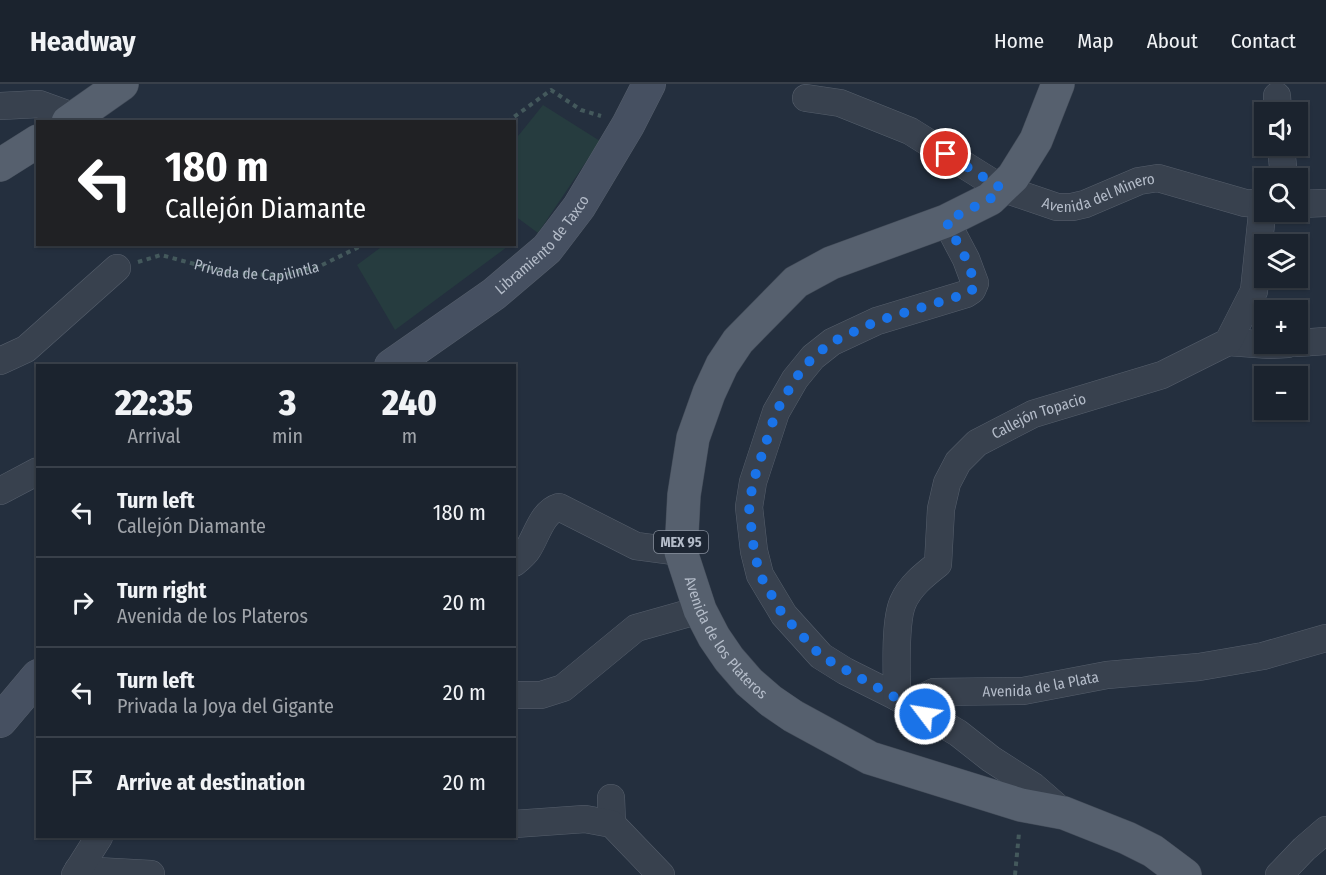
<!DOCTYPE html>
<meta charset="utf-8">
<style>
body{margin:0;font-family:"Fira Sans Condensed",sans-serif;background:#282f3a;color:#f1f3f6;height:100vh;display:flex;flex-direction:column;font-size:22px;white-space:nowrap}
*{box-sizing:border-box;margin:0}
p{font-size:20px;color:#a0a4aa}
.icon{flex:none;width:33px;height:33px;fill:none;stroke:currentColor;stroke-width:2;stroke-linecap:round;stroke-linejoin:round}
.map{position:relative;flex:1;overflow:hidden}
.sheet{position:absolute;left:36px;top:280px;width:480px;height:474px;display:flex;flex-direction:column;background:#1b232e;border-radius:0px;box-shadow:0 2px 4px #0004,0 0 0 2px #39404a}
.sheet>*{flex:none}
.top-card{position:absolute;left:36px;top:36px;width:480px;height:126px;border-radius:0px;box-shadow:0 2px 4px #0004,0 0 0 2px #39404a;background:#202124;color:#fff;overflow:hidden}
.buttons{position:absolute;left:1254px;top:18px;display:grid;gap:12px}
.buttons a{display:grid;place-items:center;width:54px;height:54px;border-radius:0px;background:#1b232e;box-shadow:0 2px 4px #0004,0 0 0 2px #39404a;font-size:30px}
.pin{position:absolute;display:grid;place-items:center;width:51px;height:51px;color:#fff;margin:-26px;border:3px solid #fff;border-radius:50%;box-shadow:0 2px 6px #0007}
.me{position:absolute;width:66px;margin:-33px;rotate:301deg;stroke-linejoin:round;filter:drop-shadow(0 0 4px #0008)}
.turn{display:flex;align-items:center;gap:21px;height:126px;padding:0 30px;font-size:27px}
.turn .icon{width:78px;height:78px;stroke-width:2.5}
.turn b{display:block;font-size:42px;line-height:51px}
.eta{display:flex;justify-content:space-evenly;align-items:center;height:102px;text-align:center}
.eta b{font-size:36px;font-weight:800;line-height:42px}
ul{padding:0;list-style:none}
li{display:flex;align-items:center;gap:18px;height:90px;padding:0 30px;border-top:2px solid #39404a}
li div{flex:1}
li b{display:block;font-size:22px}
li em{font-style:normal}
header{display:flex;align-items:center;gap:36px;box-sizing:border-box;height:84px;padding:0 30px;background:#1b232e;border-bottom:2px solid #39404a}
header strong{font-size:28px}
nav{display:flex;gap:33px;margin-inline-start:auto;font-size:21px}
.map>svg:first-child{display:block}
.green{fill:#263c3f}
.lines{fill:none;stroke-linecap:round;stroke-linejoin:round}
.minor-casing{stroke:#565f6c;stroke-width:28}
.secondary-casing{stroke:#565f6c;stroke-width:34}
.primary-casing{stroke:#414a57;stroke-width:34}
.path{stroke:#44595c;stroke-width:4;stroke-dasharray:4.5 4.5;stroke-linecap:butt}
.minor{stroke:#38414e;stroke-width:27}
.secondary{stroke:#465061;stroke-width:33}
.primary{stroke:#56606e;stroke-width:33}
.route{stroke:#1a73e8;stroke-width:10;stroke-dasharray:0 18}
.labels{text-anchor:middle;stroke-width:6;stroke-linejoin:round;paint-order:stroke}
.shield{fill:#1d2633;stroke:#878f9c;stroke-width:1.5}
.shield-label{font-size:14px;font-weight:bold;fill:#b4bcc9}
.street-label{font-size:15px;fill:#b4bcc9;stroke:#1d2633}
</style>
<header>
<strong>Headway</strong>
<nav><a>Home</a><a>Map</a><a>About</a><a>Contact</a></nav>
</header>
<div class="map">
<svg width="1326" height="791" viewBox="0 0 1326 791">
<rect width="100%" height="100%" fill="#242f3e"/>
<!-- green -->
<path class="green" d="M543,21L600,57L538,149L515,132L514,57Z
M506,160L507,163L395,246L357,181L384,161Z"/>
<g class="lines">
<defs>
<g id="minor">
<path d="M1277,12L1278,28"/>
<path id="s2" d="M806,14L840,19L910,47L1001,104L1057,123H1072L1085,120L1139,97L1158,94L1245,119L1264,120"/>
<path d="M0,22L39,20L75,33"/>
<path d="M1281,62L1284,94"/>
<path d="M1298,120L1326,119"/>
<path d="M946,137L966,175L975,199L972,206L966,210L877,237L832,258L813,273L795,295L776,328L753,398L749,423L754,467L760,491L784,531L821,572L845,587L897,613L958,649L991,675L1033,702L1064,729"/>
<path d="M1228,258L1270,261L1288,260"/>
<path d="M1298,259L1326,257"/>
<path d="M0,277L26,265L117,184"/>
<path d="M0,407L38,387"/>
<path d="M514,479C519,475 525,470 528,465C537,451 542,428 559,423L636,462L681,468"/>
<path d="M514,611H541L563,604L636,544L700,526"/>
<path id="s3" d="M897,613C897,590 894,538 903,518C910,502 924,491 938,480L941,425L947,399L958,378L977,359L1033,330L1162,291L1228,258L1254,207L1263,120"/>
<path id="s4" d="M909,620L934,608L1023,607L1107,591L1199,583L1263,572L1326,554"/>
<path d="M611,714L612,740"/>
<path d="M514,740L585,735L612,740L661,791"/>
<path d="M78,786L151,790"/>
<path d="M75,791L99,753"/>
<path d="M1279,791L1304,765L1326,746"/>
</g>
<g id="secondary">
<path id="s5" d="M391,282L494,210L547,165L579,123L628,41L649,0"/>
<path d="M0,637L38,592"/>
</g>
<g id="primary">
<path id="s6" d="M1058,0L1036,56L1013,93L990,115L946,137L831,179L796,198L738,257L722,281L709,309L693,354L684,411L681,468L700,526L714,553L729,575L749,598L771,617L793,632L870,674L1021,721L1064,729L1127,754L1153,767L1185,791"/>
<path d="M68,38L122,0"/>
<path d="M0,81L38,57"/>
</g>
</defs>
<!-- minor casing -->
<use href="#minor" class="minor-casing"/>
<!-- secondary casing -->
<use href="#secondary" class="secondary-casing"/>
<!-- primary casing -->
<use href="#primary" class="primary-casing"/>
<!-- path -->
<g class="path">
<path d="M507,38L551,6L581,26L601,32"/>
<path id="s1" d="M138,178L161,171L224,188L281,192L320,182L365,160"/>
<path d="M1015,791L1019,749"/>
</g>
<!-- minor -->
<use href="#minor" class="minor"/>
<!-- secondary -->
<use href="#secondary" class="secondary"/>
<!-- primary -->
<use href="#primary" class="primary"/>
</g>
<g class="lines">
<!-- route -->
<path class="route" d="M925,630L821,572L783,531L760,491L754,467L749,423L753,398L776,328L795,295L813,273L832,258L877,237L966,210L972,206L975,199L966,175L946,137L990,115L1001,104L946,70"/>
</g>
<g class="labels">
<!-- shield labels -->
<rect class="shield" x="654" y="447" width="54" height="22" rx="4.5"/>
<g class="shield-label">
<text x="681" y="463">MEX 95</text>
</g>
<!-- street labels -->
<g class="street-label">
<text dy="5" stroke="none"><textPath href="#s2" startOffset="320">Avenida del Minero</textPath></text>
<text dy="5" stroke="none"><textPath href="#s5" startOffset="195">Libramiento de Taxco</textPath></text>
<text dy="5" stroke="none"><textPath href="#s1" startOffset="122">Privada de Capilintla</textPath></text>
<text dy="5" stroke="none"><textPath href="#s3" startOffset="348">Callejón Topacio</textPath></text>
<text dy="5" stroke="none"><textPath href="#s6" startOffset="750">Avenida de los Plateros</textPath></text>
<text dy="5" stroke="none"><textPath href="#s4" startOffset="135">Avenida de la Plata</textPath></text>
</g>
</g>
</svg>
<div class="buttons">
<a><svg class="icon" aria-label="sound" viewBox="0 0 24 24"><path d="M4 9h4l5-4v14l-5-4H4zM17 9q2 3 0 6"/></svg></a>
<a><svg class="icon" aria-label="search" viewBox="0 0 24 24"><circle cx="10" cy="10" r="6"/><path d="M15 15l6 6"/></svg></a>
<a><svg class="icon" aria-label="layers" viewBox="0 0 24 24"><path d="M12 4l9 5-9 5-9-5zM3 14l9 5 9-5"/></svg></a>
<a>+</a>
<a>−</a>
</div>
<div class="pin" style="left:946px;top:70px;background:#d93025"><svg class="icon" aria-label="arrive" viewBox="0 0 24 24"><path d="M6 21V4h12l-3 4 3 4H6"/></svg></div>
<svg class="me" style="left:925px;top:630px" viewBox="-20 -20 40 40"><circle r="17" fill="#1a73e8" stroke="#fff" stroke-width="3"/><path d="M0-11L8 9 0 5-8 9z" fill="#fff"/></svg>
<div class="top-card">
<div class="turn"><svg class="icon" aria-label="left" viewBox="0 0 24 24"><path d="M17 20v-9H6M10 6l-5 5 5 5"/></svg><div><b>180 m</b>Callejón Diamante</div></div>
</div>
<section class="sheet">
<div class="eta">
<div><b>22:35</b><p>Arrival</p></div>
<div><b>3</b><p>min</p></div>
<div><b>240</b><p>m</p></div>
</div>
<ul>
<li><svg class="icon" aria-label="left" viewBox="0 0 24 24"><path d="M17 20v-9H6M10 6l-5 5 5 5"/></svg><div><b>Turn left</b><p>Callejón Diamante</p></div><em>180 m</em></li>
<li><svg class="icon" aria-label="right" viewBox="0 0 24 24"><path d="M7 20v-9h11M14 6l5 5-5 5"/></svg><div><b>Turn right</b><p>Avenida de los Plateros</p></div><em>20 m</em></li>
<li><svg class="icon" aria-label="left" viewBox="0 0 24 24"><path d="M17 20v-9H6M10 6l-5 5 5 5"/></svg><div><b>Turn left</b><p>Privada la Joya del Gigante</p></div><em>20 m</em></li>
<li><svg class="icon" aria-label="arrive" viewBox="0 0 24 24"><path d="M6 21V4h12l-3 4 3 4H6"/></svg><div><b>Arrive at destination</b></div><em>20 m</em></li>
</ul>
</section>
</div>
